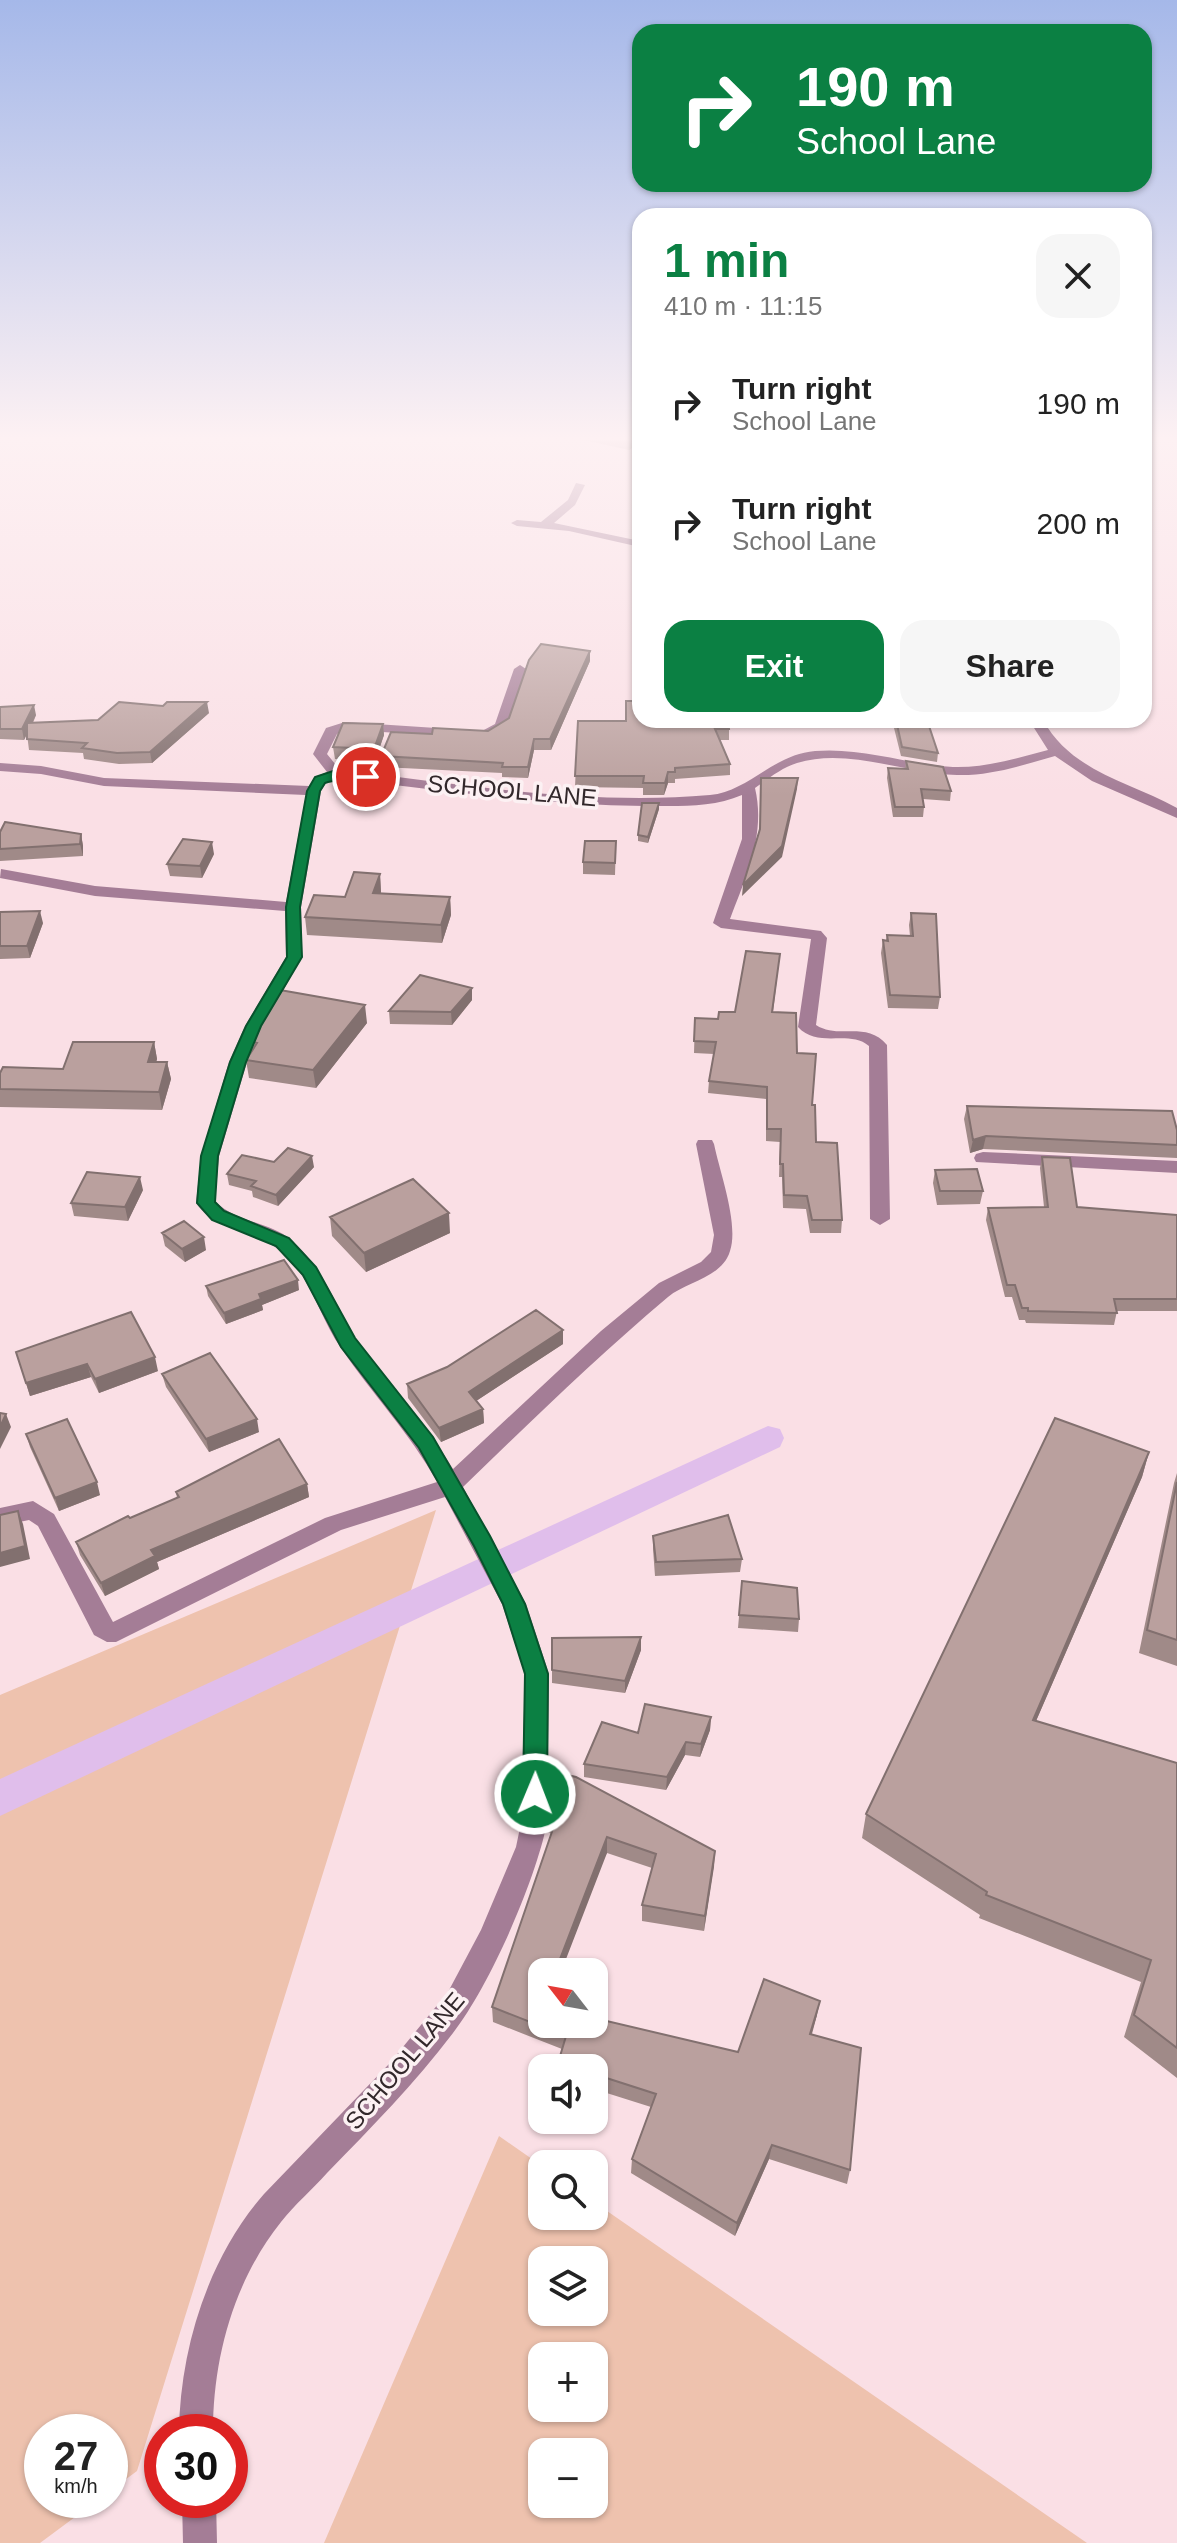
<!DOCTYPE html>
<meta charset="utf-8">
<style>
body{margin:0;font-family:Arial,sans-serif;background:#f6f6f6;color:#222;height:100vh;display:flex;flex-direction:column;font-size:30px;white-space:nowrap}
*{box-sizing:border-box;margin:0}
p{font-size:26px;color:#767676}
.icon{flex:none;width:44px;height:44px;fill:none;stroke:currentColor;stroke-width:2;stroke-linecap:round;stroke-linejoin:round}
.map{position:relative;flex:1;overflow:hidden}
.side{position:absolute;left:632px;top:208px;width:520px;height:520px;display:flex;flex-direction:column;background:#fff;border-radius:24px;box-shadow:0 2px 6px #0004}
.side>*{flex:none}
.hud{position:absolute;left:632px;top:24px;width:520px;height:168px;border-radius:24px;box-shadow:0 2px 6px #0004;background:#0b8043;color:#fff;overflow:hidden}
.needle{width:52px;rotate:301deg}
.tools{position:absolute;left:528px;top:1958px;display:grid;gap:16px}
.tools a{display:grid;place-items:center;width:80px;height:80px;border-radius:16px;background:#fff;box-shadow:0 2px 6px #0004;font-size:40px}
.speed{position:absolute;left:24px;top:2414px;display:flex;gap:16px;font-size:40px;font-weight:700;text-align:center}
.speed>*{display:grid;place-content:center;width:104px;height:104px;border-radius:50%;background:#fff;box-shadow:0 2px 6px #0004;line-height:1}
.speed small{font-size:20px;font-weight:400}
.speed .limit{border:12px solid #d22;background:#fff;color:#111}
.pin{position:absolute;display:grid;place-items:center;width:68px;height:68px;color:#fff;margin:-34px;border:4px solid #fff;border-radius:50%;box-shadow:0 2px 8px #0007}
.me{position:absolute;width:88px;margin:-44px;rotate:1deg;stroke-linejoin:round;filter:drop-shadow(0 0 6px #0008)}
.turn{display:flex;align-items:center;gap:28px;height:168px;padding:0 32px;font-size:36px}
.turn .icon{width:104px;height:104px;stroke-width:2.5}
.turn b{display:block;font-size:56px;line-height:68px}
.round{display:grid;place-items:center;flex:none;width:84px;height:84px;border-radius:24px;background:#f6f6f6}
.overview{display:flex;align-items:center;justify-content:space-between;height:136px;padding:0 32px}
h1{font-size:48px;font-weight:700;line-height:60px;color:#0b8043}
.cta{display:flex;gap:16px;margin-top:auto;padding:16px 32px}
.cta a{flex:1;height:92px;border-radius:24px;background:#0b8043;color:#fff;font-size:32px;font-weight:700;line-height:92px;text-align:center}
.cta a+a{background:#f6f6f6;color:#222}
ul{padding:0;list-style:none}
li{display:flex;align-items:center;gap:24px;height:120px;padding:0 32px}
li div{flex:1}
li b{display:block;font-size:30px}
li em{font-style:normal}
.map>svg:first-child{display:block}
.green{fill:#eec2ae;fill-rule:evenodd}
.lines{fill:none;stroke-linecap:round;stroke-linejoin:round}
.canal{fill:#e0beeb;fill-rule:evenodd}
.minor{fill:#a47d96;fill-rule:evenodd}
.wall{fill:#a08a88}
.shaded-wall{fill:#82706f}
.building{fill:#baa09e;stroke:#82706f;stroke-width:2}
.route{fill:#0b8043;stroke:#07532c;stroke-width:2}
.labels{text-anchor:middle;stroke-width:7;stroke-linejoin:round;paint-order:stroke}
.street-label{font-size:24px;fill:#32282b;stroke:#fcf1f3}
</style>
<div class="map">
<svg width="1177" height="2543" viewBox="0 0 1177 2543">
<rect width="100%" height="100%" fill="#fadfe5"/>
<!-- green -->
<path class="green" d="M436,1510L137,2471L110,2491V2432H42V2500H98L40,2543H0V1695Z
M499,2136L542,2166V2216H594V2202L1087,2543H324ZM542,2260H594V2312H542ZM542,2356H594V2408H542ZM542,2452H594V2504H542Z"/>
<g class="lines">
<!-- canal -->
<path class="canal" d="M768,1426L780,1429L784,1438L780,1447L0,1816V1779Z"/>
<!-- minor -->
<path class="minor" d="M576,483L585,485L575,505L554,523L640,541V547L569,531L517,526L511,523L517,520L541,522L568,500Z
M520,665L526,669L508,726L489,738L346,730L337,734L327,754L340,770C462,784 587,806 710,795C749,791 772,755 815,751C861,747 907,764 953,767C986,768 1017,758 1048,750L1029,720H1043C1072,772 1128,781 1177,808V818L1092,781L1055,756C1023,765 991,776 957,775C906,774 848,747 797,763C781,768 768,779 755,788C766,834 746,877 730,919L821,931L827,938L816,1025C839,1040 866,1020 887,1045L890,1219L880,1225L870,1219L869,1046C849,1029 818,1049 798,1027L811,939L721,928L713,923L742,839V795C712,808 677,806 645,806C542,805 439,790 337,778L326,783L321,791L301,907L302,957L263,1026L247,1062L219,1156L215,1201C236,1223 269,1221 291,1240C322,1266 334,1302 354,1336C383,1383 425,1421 453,1469L601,1331L659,1283L701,1262L711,1252L714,1235L696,1144L698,1140H712L714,1144C720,1173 739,1224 730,1251C722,1278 687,1281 668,1297C597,1357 530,1422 463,1487L526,1604L549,1674L547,1823C535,1882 490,1985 453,2033C415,2083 371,2128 327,2173C312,2190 295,2204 281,2222C234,2281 213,2357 213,2432H179C180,2349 208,2258 264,2194L389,2064L448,1992L481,1930L516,1847L521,1823L525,1674L502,1604L445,1497L341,1530L116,1642H107L94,1635L38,1526L29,1520L0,1526V1508L33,1501L54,1514L113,1622L325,1518L437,1482C410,1433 372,1394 341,1348C318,1316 310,1270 275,1247C249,1229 215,1231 196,1203L201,1156L229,1062L245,1026L286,957L285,911L95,896L0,878L1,869L95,886L286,902L306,795L104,786L41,774L0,771V763L41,766L104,778L309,786L315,777L327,772L313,754L326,728L345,722L482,731L495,724L514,669Z
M983,1152L1177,1161V1173L976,1162L974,1158L976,1154Z
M182,2500H216L217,2543H183Z"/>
</g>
<!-- wall -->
<path class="wall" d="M584,440H640V442L629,450Z
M590,661L551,750H534L528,778L502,777V773L382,767L381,756L432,734L488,731L509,718Z
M0,707L36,715L33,723L98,720L209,713L152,763L119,764L84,759L83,753L29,750L27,734L24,740L0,739Z
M892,720H927L938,753L937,762L901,756Z
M578,721L729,729V740H720L730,764V775L675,779V783H668L664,795H643V788L575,787Z
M383,724L384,735L375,761L335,759L333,747Z
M906,761L951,791L950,801L923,799L924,807L923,817H893L887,778L888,768L905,769Z
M659,803V809L648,843L638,841V835Z
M0,832L81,834L83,846V856L0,861Z
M616,841L615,875L583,874V862Z
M214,854L202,878L170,876L167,864Z
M380,874L381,893L450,897L451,915L442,943L307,935L305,917L345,897Z
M0,912L43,923L30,958L0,959Z
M911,913L940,997L938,1009L888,1008L881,953L883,940H886L887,935L910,936L909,925Z
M780,954L773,1012L797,1053L812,1105L816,1142L842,1220L841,1233H810L806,1209L783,1208L782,1177H779L780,1142L766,1141V1099L708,1093L709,1081L714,1054L694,1053L695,1018L718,1019L735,1012Z
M472,988V1000L452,1025L390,1024L389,1011Z
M367,1023L316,1088L249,1078L246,1060L251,1053L249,1041Z
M154,1042L157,1059L156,1062H167L171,1079L162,1110L0,1107V1073L63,1069Z
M967,1106L1177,1130V1158L983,1149L970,1153L964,1119Z
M1042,1157L1077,1207L1177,1215V1311H1117L1114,1325L1026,1323L1025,1320H1019L1012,1297H1005L986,1220L988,1208L1044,1207L1040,1168Z
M274,1162L314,1167L278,1206L253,1197L252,1191L229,1185L227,1174Z
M935,1170L983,1191L980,1204L937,1205L933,1183Z
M143,1190L128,1221L74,1216L71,1203Z
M330,1217L450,1233L366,1272L332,1236Z
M162,1233L206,1250L185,1262L165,1246Z
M206,1286L299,1290L262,1305L263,1310L226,1324L208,1296Z
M563,1330V1344L476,1401L483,1409L484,1423L441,1442L408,1398L407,1384Z
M16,1352L158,1371L99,1393L91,1377L30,1396Z
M162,1374L259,1432L209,1452L166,1387Z
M26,1434L100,1495L59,1511L30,1447Z
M1149,1452L1142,1477L1036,1721L1177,1763V2078L1124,2037L1141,1982L979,1918L980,1915L862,1838L866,1814Z
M1177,1473V1666L1139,1653L1174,1483Z
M307,1484L309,1497L157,1562L159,1569L105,1596L80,1555L76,1542L177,1498L176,1492Z
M653,1536L742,1559L740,1572L655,1576L653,1549Z
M742,1581L799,1619L798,1632L738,1628Z
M641,1637V1650L625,1693L552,1683V1638Z
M711,1717L710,1730L700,1757L685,1755L666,1790L584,1777V1764L638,1733Z
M547,1817L715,1851L704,1931L642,1921V1905L652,1868L607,1853L542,1972V2024L738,2052L817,2015L812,2034L850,2170L847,2184L769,2159L735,2236L631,2173L632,2159L651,2107L594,2089V2068H558V2063L562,2049L493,2022L492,2007L552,1834L548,1832Z"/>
<!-- shaded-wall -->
<path class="shaded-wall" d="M632,440H640V442L629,450V442Z
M590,651V661L551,750L550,739Z
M207,702L209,713L152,763L150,752Z
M34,705L36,715L24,740L22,729Z
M383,724L384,735L375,761L374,749Z
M534,739V750L528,778V767Z
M668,772V783L664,795L665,783Z
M798,778L797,789L782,857L742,896L743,885Z
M659,803V809L648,843V837Z
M81,834L83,846V856L80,844Z
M212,842L214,854L202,878L200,866Z
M380,874L381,892L374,911L373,893Z
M450,897L451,915L442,943L441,925Z
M40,911L43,923L30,958L27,946Z
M472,988V1000L452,1025L451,1012Z
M365,1005L367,1023L316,1088L313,1070Z
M154,1042L157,1059L151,1080L148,1062Z
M167,1062L171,1079L162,1110L159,1092Z
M986,1136L983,1149L970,1153L973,1140Z
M312,1156L314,1167L278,1206L276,1195Z
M140,1177L143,1190L128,1221L125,1207Z
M449,1213L450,1233L366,1272L364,1253Z
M204,1237L206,1250L185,1262L182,1249Z
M298,1280L299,1290L262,1305L263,1310L226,1324L224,1313L259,1294Z
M563,1330V1344L470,1405L469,1392Z
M155,1357L158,1371L99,1393L95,1379Z
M87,1364L91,1377L30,1396L26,1383Z
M483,1409L484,1423L441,1442L439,1428Z
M6,1414L11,1427L0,1449V1427Z
M257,1419L259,1432L209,1452L206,1439Z
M1149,1452L1142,1477L1026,1744L1033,1720Z
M97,1482L100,1495L59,1511L55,1498Z
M307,1484L309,1497L157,1562L159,1569L105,1596L101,1583L151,1550Z
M18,1511L23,1524L30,1559L0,1567V1553Z
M641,1637V1650L625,1693V1681Z
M711,1717L710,1730L700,1757L701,1744Z
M686,1742L685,1755L666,1790L667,1777Z
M607,1837V1853L561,1972H555Z
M715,1851L714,1867L704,1931L705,1916Z
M820,2001L817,2015L807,2049L810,2034Z
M772,2145L769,2159L735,2236L737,2223Z"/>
<!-- building -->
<path class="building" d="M541,644L590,651L550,739H534L528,767H502L503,763L381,756L391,732L432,734L433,728L488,731L509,718L529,660Z
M626,701H640V720H728L729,729H715L730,764L675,768V772H668L665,783H643L644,776H575L578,721H626Z
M119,702L163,706L167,702H207L150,752L117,753L82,748L87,743L27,739V723L98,720Z
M34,705L22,729H0V707Z
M896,720H927L938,753L902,747Z
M343,723L383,724L374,749L333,747Z
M906,761L943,767L951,791L921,789L924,807H895L888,768L908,769Z
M761,778H798L782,846L743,885L760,829Z
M642,803H659L648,837L638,835Z
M5,822L81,834L80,844L0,849V832Z
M183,839L212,842L200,866L167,864Z
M585,841H616L615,863L583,862Z
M354,872L380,874L373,893L450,897L441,925L305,917L314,895L345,897Z
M40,911L27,946H0V912Z
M911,913L936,914L940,997L890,995L883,940L888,941L887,935L913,936Z
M746,951L780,954L772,1012L796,1013L797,1053L816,1054L812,1105H815L816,1142L837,1143L842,1220H812L807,1196L784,1195L783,1164H780L781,1129H767V1087L709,1081L716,1042L694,1041L695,1018L718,1019L719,1012H735Z
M420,975L472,988L451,1012L389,1011Z
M280,990L365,1005L313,1070L246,1060L257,1043L249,1041L260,1017Z
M73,1042H154L148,1062H167L159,1092L0,1089V1073L3,1067L63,1069Z
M967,1106L1172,1111L1177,1130V1145L986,1136L973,1140Z
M288,1148L312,1156L276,1195L251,1186L256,1181L227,1174L242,1155L274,1162Z
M1042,1157L1070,1158L1077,1207L1177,1215V1299H1114L1117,1313L1028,1311V1308H1022L1015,1285H1007L988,1208L1048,1207Z
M977,1169L983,1191H940L935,1170Z
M87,1172L140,1177L125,1207L71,1203Z
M413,1179L449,1213L364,1253L330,1217Z
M184,1221L204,1237L182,1249L162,1233Z
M284,1260L298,1280L259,1294L261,1299L224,1313L206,1286Z
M536,1310L563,1330L469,1392L483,1409L439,1428L407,1384L447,1367Z
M131,1312L155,1357L95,1379L87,1364L26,1383L16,1352Z
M210,1353L257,1419L206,1439L162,1374Z
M0,1413L6,1414L0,1427Z
M1055,1418L1149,1452L1033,1720L1177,1763V2048L1134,2015L1151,1960L986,1895L987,1892L866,1814Z
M67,1419L97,1482L55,1498L26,1434Z
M279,1439L307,1484L151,1550L155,1556L101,1583L76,1542L128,1516L130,1518L179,1497L176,1492Z
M1177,1482V1640L1147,1630Z
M18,1511L25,1546L0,1553V1515Z
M728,1515L742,1559L656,1562L653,1536Z
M742,1581L797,1588L799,1619L739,1615Z
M641,1637L625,1681L552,1670V1638Z
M645,1704L711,1717L701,1744L686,1742L667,1777L584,1764L602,1722L638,1733Z
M563,1774L576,1777L715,1851L705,1916L642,1905L656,1854L607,1837L555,1972H542V2024H594V2018L738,2052L764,1979L820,2001L810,2034L861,2048L850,2170L772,2145L737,2223L632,2159L656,2094L594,2074V2068H574L558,2063L566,2036L492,2007L556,1820L547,1817L550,1798Z"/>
<!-- sky -->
<linearGradient id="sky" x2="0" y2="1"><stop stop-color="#a5b8e9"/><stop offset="0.55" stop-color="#fdf1f3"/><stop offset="1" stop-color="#fdf1f3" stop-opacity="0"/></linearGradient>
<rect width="1177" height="796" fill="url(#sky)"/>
<!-- route -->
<path class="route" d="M336,770L366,774L373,777C360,786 340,777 325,783L320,791L300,907L302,957L261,1026L246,1062L218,1156L215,1202L224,1211L289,1238L316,1267L355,1338L433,1437L490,1536L525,1604L548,1674L547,1794L543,1801L535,1804L526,1801L523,1794L525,1674L503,1604L474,1546L419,1448L341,1347L303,1275L276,1246L212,1220L197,1203L201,1156L230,1062L246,1026L287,957L286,907L307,791L315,777Z"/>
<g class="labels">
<!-- street labels -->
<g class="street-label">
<text transform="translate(512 791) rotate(5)" y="8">SCHOOL LANE</text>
<text transform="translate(405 2061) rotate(-50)" y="8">SCHOOL LANE</text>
</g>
</g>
</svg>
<div class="tools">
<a><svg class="needle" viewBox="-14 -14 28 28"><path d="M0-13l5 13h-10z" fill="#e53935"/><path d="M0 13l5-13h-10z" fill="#767676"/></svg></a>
<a><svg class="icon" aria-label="sound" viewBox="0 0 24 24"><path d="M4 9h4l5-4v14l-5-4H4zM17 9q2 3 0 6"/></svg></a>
<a><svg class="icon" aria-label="search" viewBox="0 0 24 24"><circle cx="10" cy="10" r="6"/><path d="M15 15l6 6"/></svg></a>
<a><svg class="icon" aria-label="layers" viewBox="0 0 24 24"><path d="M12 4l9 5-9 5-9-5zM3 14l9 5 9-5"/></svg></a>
<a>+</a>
<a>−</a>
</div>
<div class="speed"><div>27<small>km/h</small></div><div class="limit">30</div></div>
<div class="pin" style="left:366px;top:777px;background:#d93025"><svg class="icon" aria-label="arrive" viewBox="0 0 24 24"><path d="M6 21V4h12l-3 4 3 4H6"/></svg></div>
<svg class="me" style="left:535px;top:1794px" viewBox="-20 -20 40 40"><circle r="17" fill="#0b8043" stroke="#fff" stroke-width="3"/><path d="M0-11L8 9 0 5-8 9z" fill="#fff"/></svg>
<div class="hud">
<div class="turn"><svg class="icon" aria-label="right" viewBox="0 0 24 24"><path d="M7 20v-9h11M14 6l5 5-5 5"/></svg><div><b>190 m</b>School Lane</div></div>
</div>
<section class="side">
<div class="overview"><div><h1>1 min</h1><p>410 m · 11:15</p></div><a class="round"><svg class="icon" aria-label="close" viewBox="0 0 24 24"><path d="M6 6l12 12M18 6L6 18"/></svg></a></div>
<ul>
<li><svg class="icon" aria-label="right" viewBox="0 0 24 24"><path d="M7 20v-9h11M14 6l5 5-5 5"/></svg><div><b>Turn right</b><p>School Lane</p></div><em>190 m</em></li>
<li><svg class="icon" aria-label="right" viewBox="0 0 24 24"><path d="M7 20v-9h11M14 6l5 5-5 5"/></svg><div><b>Turn right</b><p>School Lane</p></div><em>200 m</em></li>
</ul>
<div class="cta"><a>Exit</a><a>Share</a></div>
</section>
</div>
